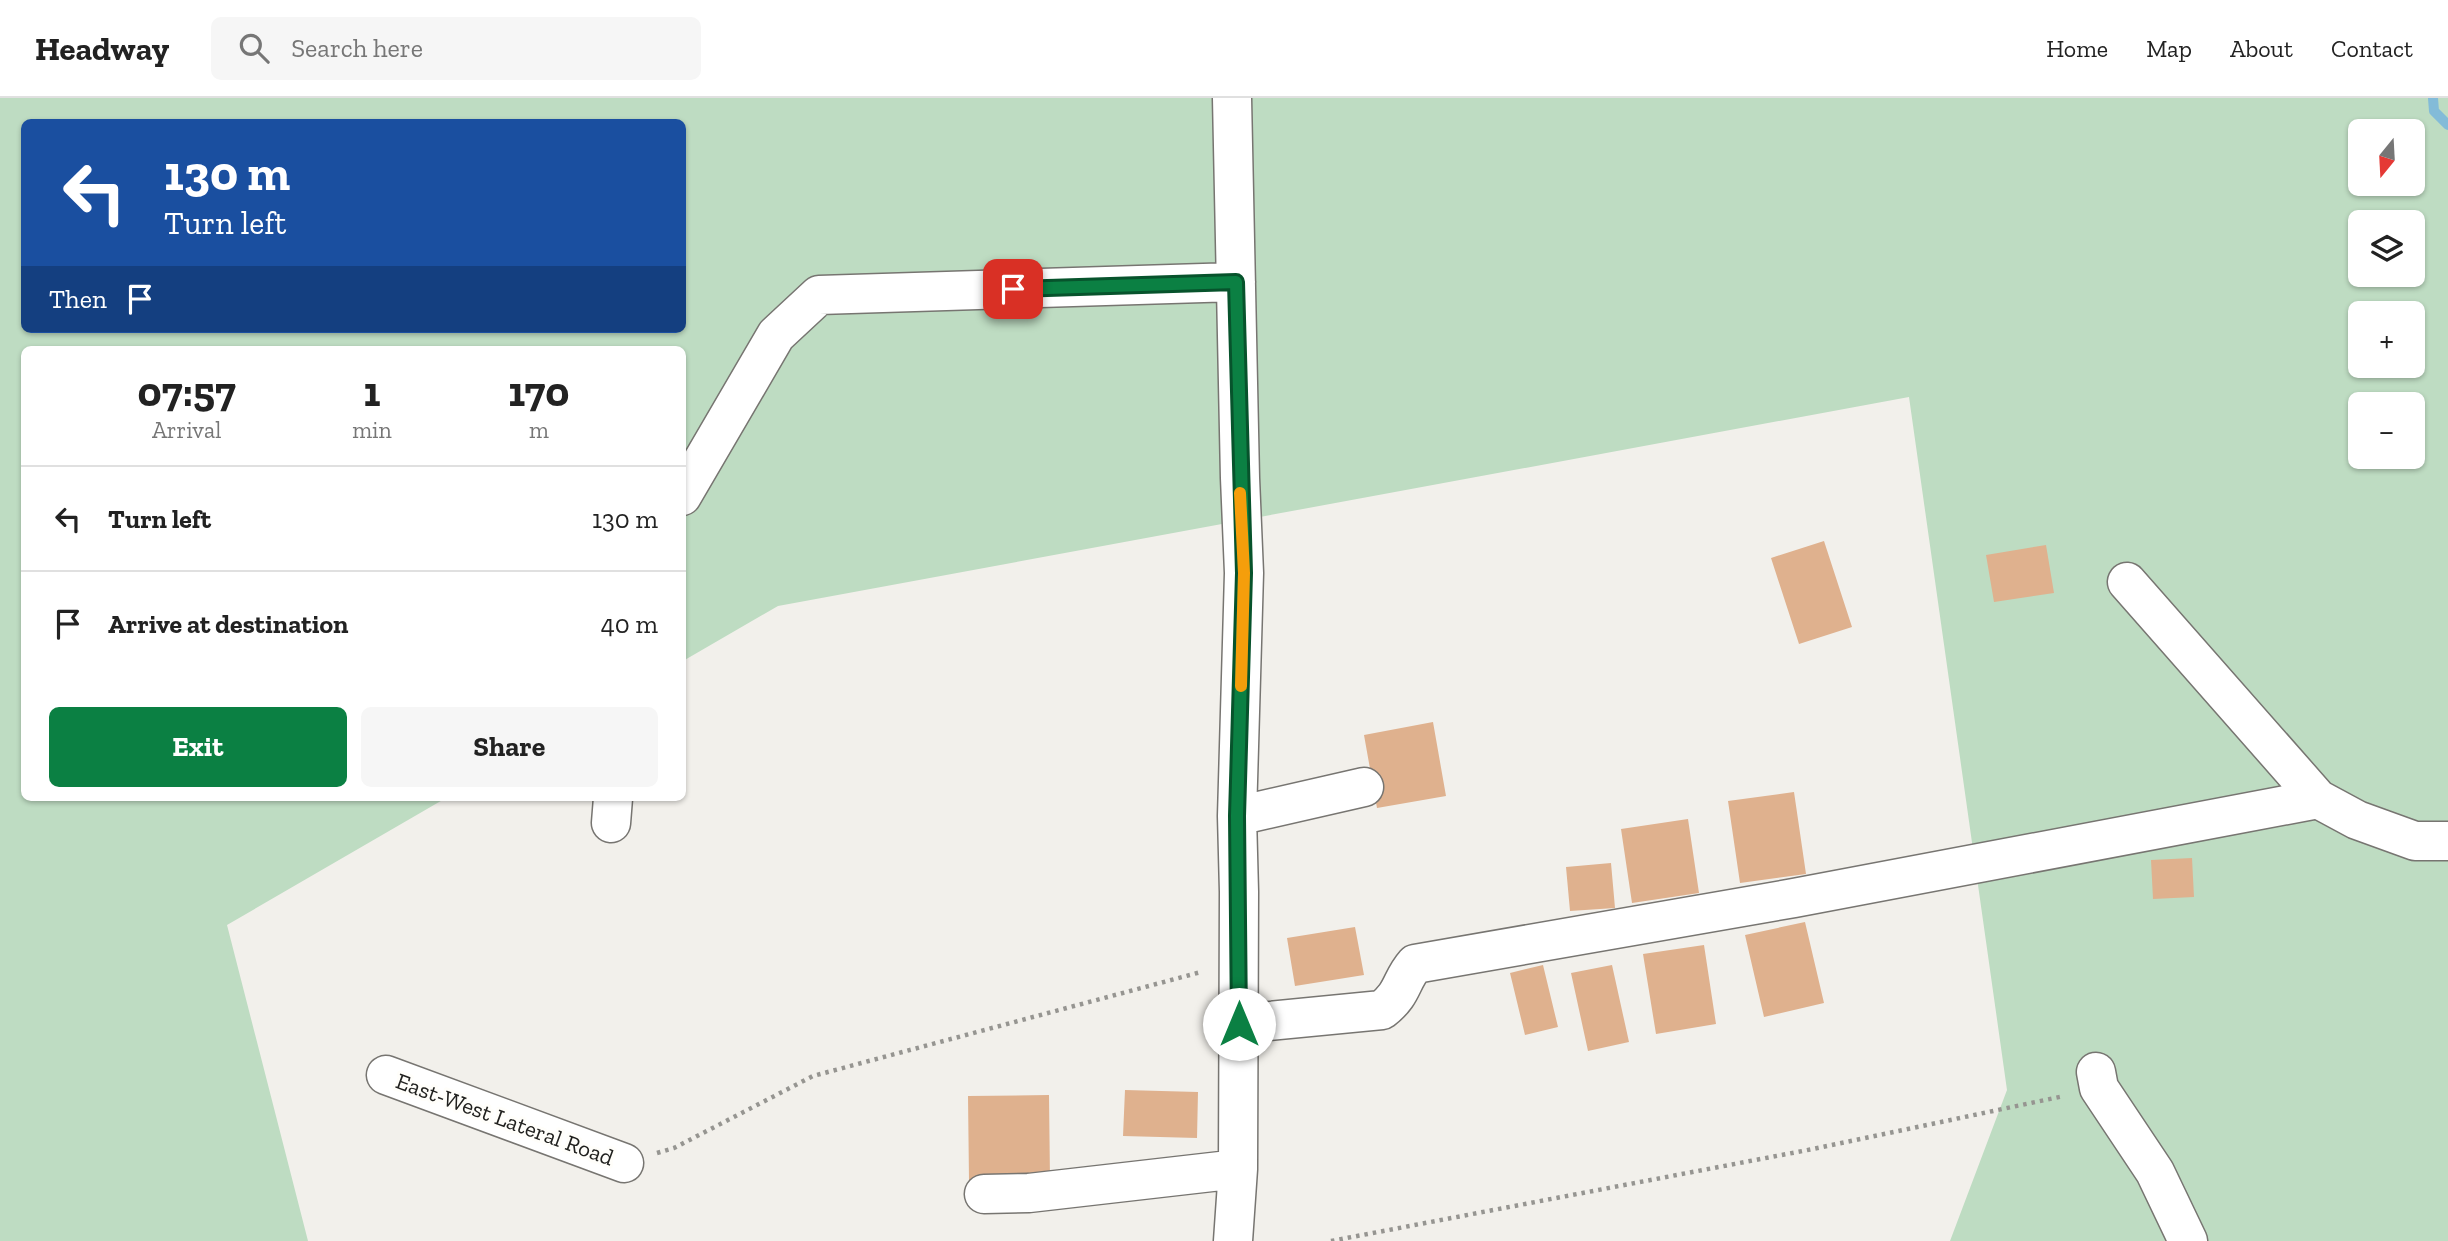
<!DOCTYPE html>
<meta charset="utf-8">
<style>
body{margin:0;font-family:"Zilla Slab",serif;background:#f6f6f6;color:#222;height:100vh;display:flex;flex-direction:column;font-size:26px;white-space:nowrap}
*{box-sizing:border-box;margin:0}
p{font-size:23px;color:#767676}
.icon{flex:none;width:38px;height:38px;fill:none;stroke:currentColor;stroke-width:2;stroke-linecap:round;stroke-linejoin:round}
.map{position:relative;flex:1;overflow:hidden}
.panel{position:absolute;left:21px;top:248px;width:665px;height:455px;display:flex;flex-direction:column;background:#fff;border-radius:10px;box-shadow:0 2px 5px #0004}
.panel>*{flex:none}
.banner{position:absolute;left:21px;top:21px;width:665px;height:214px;border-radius:10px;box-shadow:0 2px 5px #0004;background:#1a4fa0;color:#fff;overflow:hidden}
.needle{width:46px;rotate:198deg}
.controls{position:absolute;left:2348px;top:21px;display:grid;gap:14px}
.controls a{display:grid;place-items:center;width:77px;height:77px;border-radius:10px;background:#fff;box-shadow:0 2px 5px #0004;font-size:35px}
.pin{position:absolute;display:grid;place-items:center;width:60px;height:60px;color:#fff;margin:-30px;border-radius:14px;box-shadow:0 4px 10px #0006}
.me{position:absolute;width:77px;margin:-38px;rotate:0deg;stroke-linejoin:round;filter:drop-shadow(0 0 5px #0008)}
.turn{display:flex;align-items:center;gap:24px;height:147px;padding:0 28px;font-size:32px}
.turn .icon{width:91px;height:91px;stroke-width:2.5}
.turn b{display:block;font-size:49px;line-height:60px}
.then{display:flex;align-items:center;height:66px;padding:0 28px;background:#0003;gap:14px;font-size:26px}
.eta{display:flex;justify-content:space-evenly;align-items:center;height:119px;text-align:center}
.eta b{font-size:42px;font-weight:700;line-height:49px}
.button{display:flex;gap:14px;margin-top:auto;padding:14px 28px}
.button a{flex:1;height:80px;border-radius:10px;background:#0b8043;color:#fff;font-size:28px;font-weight:700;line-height:80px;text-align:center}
.button a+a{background:#f6f6f6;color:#222}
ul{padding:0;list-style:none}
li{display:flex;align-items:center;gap:21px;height:105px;padding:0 28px;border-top:2px solid #e0e0e0}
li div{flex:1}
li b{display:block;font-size:26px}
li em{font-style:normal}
header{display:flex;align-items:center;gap:42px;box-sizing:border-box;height:98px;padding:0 35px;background:#fff;border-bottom:2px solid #e0e0e0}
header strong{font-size:33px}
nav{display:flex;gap:38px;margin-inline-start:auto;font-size:24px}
.search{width:490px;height:63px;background:#f6f6f6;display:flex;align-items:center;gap:18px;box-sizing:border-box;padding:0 24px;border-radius:10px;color:#767676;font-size:26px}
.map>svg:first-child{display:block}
.green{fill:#bedcc2;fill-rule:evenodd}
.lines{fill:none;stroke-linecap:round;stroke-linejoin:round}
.stream{stroke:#83bbd8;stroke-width:10}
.building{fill:#dfb18e}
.minor-casing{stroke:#777571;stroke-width:41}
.major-casing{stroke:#777571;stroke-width:41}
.path{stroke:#969591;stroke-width:4.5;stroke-dasharray:3.5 5;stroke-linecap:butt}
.minor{stroke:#fff;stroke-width:38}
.major{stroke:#fff;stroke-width:38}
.route-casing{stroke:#07532c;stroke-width:18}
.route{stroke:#0b8043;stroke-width:12}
.slow{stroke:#f59e0b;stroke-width:12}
.labels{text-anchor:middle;stroke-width:6;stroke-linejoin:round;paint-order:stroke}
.street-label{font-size:23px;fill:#21211f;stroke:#fffefa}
</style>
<header>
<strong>Headway</strong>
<div class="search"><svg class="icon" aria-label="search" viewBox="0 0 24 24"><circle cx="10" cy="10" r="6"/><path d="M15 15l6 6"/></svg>Search here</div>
<nav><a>Home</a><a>Map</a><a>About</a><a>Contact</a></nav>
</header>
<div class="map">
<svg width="2448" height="1143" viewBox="0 0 2448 1143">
<rect width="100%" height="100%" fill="#f2f0eb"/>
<!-- green -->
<path class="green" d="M0,0H2448V1143H1950L2007,992L1909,299L778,508L683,563L682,252H24V700H446L227,827L308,1143H0ZM24,24H682V231H24ZM2361,33H2413V86H2361ZM2361,124H2413V177H2361ZM2361,215H2413V268H2361ZM2361,306H2413V359H2361Z"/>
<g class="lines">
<!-- stream -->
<path class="stream" d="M2433,0L2434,13L2448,27"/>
</g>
<!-- building -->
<path class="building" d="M1824,443L1852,529L1799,546L1771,460Z
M2046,447L2054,495L1994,504L1986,457Z
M1433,624L1446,698L1377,710L1364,637Z
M1794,694L1806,776L1740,785L1728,703Z
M1688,721L1699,795L1632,805L1621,731Z
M2192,760L2194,799L2153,801L2151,762Z
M1611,765L1615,810L1570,813L1566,769Z
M1805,824L1824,905L1764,919L1745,837Z
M1355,829L1364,877L1295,888L1287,840Z
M1704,847L1716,926L1656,936L1643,856Z
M1543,867L1558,929L1525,937L1510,875Z
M1612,867L1629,944L1588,953L1571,875Z
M1125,992L1198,994L1197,1040L1123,1038Z
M1049,997L1050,1082L969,1083L968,998Z"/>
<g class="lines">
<defs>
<path id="minor" d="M1232,0L1240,380L1244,475L1237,718L1239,794L1238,1071L1233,1143
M682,398L776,237L819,197L1236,184
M2318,701L2357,722L2415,743H2448
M1237,718L1364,689
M611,725L613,700
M1239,926L1382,912C1404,895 1400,883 1415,866L1794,800L2318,701L2127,484
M2096,974L2099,990L2155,1074L2188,1143
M984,1096L1029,1095L1238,1071"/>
<path id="major" d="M386,977L624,1065"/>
</defs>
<!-- minor casing -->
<use href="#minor" class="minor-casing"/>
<!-- major casing -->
<use href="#major" class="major-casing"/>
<!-- path -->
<path class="path" d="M657,1055L674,1050L813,978L1201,874
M1331,1143L1813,1051L2064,998"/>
<!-- minor -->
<use href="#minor" class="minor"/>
<!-- major -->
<use href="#major" class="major"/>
</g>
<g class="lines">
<defs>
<path id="route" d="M1013,191L1236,184L1244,475L1237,718L1239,926"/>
</defs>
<!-- route casing -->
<use href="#route" class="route-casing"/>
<!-- route -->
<use href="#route" class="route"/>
<!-- slow -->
<path class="slow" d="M1240,395L1244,475L1241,588"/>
</g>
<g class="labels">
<!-- street labels -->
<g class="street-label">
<text transform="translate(505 1021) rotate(20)" y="8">East-West Lateral Road</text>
</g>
</g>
</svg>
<div class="controls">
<a><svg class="needle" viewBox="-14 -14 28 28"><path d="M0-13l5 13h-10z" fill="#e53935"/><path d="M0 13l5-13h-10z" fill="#767676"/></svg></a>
<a><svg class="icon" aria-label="layers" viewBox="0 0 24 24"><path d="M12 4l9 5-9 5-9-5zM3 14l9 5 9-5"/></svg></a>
<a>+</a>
<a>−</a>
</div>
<div class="pin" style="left:1013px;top:191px;background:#d93025"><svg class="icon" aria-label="arrive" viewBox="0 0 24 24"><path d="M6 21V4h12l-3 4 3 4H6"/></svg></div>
<svg class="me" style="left:1239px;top:926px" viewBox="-20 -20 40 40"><circle r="19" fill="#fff"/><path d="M0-13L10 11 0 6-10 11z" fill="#0b8043"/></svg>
<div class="banner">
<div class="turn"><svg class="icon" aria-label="left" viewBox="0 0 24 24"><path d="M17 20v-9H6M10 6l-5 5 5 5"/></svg><div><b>130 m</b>Turn left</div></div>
<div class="then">Then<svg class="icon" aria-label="arrive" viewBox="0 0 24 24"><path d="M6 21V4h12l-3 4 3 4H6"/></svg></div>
</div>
<section class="panel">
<div class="eta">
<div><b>07:57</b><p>Arrival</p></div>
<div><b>1</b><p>min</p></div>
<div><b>170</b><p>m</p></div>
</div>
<ul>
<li><svg class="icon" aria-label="left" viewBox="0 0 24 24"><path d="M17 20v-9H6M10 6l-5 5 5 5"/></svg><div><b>Turn left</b></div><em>130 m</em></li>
<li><svg class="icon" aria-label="arrive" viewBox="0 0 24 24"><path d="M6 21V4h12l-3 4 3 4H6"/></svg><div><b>Arrive at destination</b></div><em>40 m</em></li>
</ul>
<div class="button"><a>Exit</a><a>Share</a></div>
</section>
</div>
